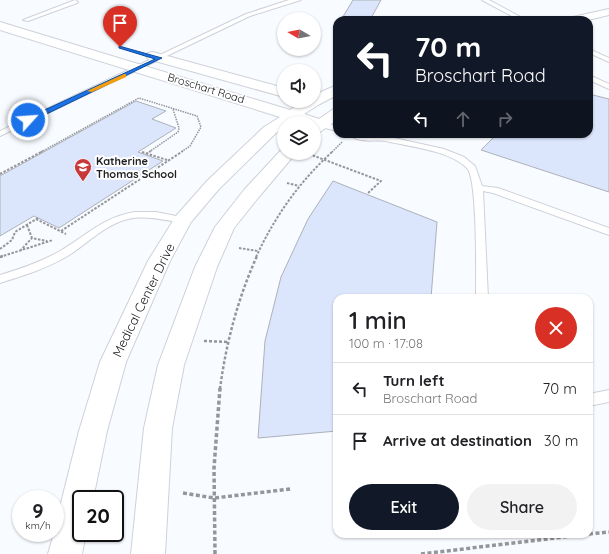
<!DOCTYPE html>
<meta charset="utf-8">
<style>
body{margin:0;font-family:Quicksand,sans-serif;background:#f2f2f2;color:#202124;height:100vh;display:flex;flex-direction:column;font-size:15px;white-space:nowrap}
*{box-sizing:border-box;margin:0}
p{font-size:13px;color:#757577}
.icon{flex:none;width:22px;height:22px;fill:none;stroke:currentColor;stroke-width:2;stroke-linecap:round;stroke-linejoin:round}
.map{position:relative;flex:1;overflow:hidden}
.sheet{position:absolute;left:333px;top:294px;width:260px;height:244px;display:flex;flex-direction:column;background:#fff;border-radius:12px;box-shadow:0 1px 3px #0004}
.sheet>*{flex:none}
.guide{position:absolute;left:333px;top:16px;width:260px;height:122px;border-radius:12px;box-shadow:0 1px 3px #0004;background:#111827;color:#fff;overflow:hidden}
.needle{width:26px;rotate:280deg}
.fabs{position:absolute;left:277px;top:12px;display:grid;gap:8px}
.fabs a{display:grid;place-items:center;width:44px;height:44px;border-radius:50%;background:#fff;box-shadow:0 1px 3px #0004;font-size:20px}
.speed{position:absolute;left:12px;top:490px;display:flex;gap:8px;font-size:20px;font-weight:700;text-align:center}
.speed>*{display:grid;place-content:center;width:52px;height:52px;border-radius:50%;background:#fff;box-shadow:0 1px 3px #0004;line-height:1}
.speed small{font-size:10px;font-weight:400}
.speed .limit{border:2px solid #111;border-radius:6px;background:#fff;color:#111}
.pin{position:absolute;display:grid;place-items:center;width:34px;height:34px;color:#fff;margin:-41px -17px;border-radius:50% 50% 50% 0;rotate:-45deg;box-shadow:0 0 4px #0007}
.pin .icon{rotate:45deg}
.me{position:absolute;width:44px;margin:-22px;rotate:64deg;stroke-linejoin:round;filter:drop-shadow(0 0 3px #0008)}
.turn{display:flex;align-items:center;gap:14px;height:84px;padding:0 16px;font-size:18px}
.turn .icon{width:52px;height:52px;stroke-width:2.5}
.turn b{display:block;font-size:28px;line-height:34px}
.lanes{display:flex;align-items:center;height:38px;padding:0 16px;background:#0003;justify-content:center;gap:20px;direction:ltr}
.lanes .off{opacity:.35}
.round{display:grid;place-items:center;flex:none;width:42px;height:42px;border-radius:21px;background:#f2f2f2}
.headline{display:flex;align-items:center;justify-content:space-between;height:68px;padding:0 16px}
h1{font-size:24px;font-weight:600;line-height:30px}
.primary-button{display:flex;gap:8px;margin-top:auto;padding:8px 16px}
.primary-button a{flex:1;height:46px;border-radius:24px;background:#111827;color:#fff;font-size:16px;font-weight:600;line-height:46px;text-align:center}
.primary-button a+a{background:#f2f2f2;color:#202124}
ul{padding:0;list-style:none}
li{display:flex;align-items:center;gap:12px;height:52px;padding:0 16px;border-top:1px solid #e0e0e0}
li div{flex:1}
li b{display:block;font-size:15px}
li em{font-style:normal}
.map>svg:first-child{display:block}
.building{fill:#dbe6fc;stroke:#adb1b8}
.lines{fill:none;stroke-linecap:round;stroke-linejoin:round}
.service-casing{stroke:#ced1d9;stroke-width:2}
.tertiary-casing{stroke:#ced1d9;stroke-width:2}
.path-far3{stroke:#94969a;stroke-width:1.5;stroke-dasharray:1.5 1;stroke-linecap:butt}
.path-far2{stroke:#94969a;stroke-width:2;stroke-dasharray:2.5 1.5;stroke-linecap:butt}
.path-far1{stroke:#94969a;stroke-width:2.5;stroke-dasharray:3 2;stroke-linecap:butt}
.path{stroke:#94969a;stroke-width:3.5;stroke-dasharray:4 2.5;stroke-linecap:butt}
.service{fill:#fff;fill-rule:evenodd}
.tertiary{fill:#fff;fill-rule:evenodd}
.route{fill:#1a73e8;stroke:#114b97}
.slow{fill:#f59e0b}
.labels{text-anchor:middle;stroke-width:4;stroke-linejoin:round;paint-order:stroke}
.far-street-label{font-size:11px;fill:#202124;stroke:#fff}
.far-poi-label{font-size:11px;font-weight:bold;fill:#202124;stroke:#fff;text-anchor:start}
.street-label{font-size:13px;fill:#202124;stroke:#fff}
</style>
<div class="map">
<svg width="609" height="554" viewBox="0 0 609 554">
<rect width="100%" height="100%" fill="#f8fbff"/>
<!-- building -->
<path class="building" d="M353,0H381L370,20H341Z
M589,94L609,99V192L481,150L497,134H589Z
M136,101L166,111L152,119L176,128L138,152L163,161L59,228L34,216L0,236V176Z
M333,181L437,222L431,298H337V431L258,438L265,341L281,277L308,219Z"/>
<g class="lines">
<defs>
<path id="service" d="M75,0L78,2L77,3L28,21L23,20Z
M289,0H301L250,16L0,136V131L246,14Z
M482,0H489L526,20H519Z
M589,49L609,58V62L589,53Z
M589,75L609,84V89L589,80Z
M317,122H320L337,126V131L317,126Z
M349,134H361L368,136H385L444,149L464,157L475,166L482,186L498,188L609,228V235L493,193L483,191L488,298H476C476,277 478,180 467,168C450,151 413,147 390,142C376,138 360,145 349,134Z
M135,212H156L186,218L188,220L183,223C165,220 146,215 128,219C104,225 86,245 66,257C45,269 22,276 0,283V275C20,269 41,262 60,251C86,236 103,217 135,212Z
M609,390V402L589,406V394Z"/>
<path id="tertiary" d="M609,9V15L588,20H566L568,18Z
M0,22L290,110L303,101H314V95L337,85V95L318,105L304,114L319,119L332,110L337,108V120L320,132L314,134V123H300L294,121L291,123H284V128L276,133L219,189L191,222L170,261L126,362L107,431L93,499H81V533H86L82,554H48L54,533H55V527L79,431L100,362L148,261L176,216L207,181L264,127L280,117L0,30Z
M153,52L284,88V97L148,59L146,56L148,53Z
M282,149H284V153H296L258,198L234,228L217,267L184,365L172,428L165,554H131L144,428L158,365L195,267L215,227L244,190Z"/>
</defs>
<!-- service casing -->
<use href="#service" class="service-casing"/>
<!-- tertiary casing -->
<use href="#tertiary" class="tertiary-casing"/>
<!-- path-far3 -->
<path class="path-far3" d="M41,152L139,98L197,116L201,127L190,146L181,152
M149,152L178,132L179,128L173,109
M332,152L342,142"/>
<!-- path-far2 -->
<path class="path-far2" d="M142,152L167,160
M146,154L151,151
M309,154L381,181L367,194
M0,174L43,151
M287,183L299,186
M36,219L66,234
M27,225L32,238L47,241
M61,231L183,151
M239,248L258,251
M0,249L12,240L15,232L38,218
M20,251L32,238
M0,257L53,240
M256,257C275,216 300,181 333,151"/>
<!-- path-far1 -->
<path class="path-far1" d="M0,257L3,256
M204,341L229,342
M220,389C226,343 238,298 257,256"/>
<!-- path -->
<path class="path" d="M183,493L214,498L291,489
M589,534L609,532
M215,554L214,468L220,388
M421,554L589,534"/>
<!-- service -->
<use href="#service" class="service"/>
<!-- tertiary -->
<use href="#tertiary" class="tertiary"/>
</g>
<!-- route -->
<path class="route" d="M119,46L162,58L30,122H25V119L155,59L119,48Z"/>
<!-- slow -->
<path class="slow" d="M124,74H126V77L92,92L87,91Z"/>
<!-- icons -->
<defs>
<symbol id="school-pin" viewBox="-11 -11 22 30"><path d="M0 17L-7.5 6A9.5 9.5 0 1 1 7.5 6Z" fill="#c7383b" stroke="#fff"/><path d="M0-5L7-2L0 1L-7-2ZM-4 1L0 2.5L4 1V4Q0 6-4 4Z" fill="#fff"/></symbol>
</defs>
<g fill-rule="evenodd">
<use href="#school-pin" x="73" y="157" width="20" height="27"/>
</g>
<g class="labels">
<!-- far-street labels -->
<g class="far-street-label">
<text transform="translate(206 88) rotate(17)" y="4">Broschart Road</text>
</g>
<!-- far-poi labels -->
<g class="far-poi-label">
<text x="96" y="165">Katherine<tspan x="96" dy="13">Thomas School</tspan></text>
</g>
<!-- street labels -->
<g class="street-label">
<text transform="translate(143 300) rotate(-64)" y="5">Medical Center Drive</text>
</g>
</g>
</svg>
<div class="fabs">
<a><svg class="needle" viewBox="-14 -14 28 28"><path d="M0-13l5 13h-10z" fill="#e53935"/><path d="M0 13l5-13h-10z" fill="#757577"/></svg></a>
<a><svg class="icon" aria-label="sound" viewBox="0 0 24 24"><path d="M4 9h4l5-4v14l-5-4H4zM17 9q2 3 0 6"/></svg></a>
<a><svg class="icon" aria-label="layers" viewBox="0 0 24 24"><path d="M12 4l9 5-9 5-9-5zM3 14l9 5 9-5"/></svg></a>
</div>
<div class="speed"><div>9<small>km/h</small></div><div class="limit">20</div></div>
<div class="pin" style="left:120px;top:47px;background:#d93025"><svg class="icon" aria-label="arrive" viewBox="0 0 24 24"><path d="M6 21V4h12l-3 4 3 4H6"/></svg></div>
<svg class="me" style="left:28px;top:120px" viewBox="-20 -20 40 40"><circle r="17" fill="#1a73e8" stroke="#fff" stroke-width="3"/><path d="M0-11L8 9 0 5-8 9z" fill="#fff"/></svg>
<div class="guide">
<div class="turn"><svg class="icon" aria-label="left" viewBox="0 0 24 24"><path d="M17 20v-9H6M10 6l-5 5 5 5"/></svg><div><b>70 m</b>Broschart Road</div></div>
<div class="lanes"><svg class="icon" aria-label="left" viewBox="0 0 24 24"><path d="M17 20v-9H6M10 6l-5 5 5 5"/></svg><svg class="icon off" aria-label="ahead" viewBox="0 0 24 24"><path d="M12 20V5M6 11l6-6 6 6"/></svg><svg class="icon off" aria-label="right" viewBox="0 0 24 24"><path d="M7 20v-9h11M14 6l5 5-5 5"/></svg></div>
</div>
<section class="sheet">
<div class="headline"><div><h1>1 min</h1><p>100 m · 17:08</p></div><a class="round" style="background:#d93025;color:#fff"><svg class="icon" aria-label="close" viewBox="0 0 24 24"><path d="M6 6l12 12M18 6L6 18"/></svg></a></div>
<ul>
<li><svg class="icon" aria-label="left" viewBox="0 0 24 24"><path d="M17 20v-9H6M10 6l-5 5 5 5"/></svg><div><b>Turn left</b><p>Broschart Road</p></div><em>70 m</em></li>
<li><svg class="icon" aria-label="arrive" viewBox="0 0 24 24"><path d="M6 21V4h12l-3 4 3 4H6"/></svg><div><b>Arrive at destination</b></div><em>30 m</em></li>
</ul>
<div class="primary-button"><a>Exit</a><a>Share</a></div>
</section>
</div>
